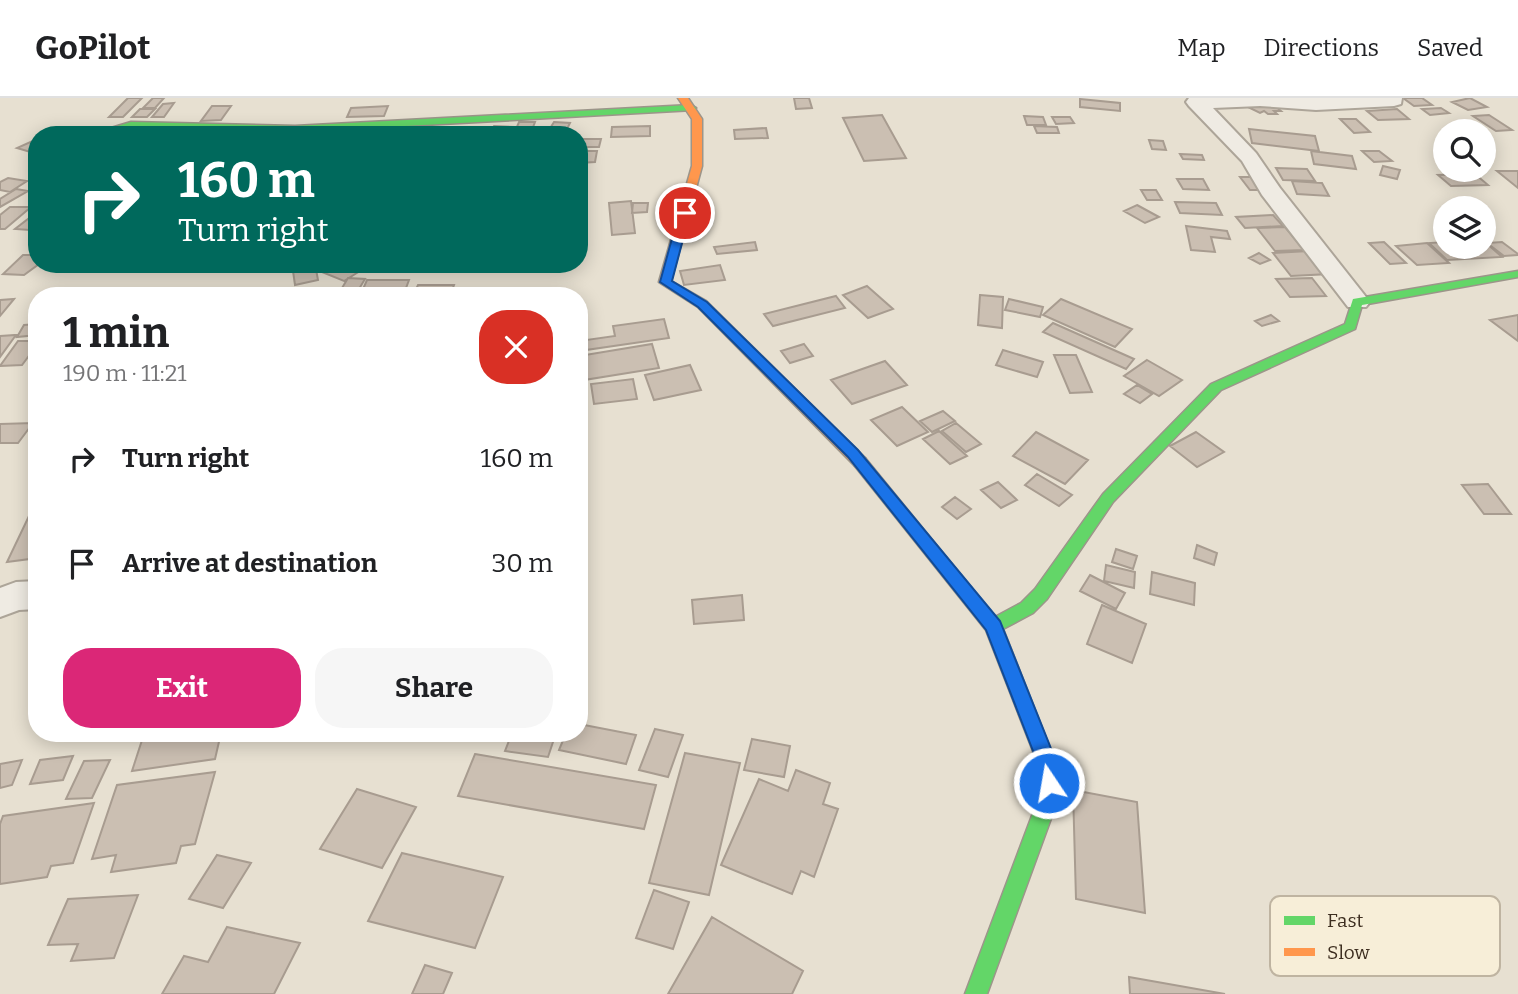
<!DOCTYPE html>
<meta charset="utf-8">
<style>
body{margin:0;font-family:Bitter,serif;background:#f6f6f6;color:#202124;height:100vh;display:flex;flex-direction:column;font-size:26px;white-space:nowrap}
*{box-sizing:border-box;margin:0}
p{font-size:23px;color:#757577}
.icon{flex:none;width:38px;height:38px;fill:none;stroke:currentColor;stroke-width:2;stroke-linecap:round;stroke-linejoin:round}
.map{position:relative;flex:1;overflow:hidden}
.drawer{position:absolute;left:28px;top:189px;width:560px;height:455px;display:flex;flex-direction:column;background:#fff;border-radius:28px;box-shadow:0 4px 18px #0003}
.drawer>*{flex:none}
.top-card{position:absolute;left:28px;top:28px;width:560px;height:147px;border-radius:28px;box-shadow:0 4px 18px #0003;background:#00695c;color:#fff;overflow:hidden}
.tools{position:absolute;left:1433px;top:21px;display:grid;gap:14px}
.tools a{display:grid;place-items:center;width:63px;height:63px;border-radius:50%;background:#fff;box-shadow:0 4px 18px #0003;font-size:35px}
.pin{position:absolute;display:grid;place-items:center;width:60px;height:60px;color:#fff;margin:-30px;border:4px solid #fff;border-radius:50%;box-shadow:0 2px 7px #0007}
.me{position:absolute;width:77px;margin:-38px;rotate:348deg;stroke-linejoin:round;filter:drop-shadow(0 0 5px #0008)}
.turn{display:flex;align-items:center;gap:24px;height:147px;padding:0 35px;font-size:32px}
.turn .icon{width:91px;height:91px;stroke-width:2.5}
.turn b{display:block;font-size:49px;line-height:60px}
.round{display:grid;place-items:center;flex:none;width:74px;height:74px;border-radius:28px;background:#f6f6f6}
.summary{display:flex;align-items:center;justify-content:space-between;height:119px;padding:0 35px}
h1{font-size:42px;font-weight:700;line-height:52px}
.action{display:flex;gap:14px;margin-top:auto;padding:14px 35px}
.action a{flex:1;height:80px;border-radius:28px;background:#db2777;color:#fff;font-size:28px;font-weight:700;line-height:80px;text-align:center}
.action a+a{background:#f6f6f6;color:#202124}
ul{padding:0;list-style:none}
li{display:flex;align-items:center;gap:21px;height:105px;padding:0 35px}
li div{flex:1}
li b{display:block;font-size:26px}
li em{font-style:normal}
header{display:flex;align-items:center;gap:42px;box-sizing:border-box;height:98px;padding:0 35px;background:#fff;border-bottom:2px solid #e0e0e0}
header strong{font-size:33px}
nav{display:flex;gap:38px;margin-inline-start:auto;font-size:24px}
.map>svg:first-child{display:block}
.building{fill:#cbbfb2;stroke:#a89c90;stroke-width:2}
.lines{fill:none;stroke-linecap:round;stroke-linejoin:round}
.street-casing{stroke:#ada599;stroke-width:4}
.fast-casing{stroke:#9c958a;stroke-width:3}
.slow-casing{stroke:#9c958a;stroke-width:3}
.street{fill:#efebe3;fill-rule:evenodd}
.fast{fill:#63d668;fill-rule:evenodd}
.slow{fill:#ff974d;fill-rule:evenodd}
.route{fill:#1a73e8;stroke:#114b97;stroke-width:2}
.key{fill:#f7eed8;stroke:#bfb4a1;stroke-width:2}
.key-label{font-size:19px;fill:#3d2e20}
</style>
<header>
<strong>GoPilot</strong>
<nav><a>Map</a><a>Directions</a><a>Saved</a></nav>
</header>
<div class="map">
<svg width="1518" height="896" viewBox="0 0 1518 896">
<rect width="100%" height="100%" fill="#e7e0d1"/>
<!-- building -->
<path class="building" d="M128,0H142L123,19H109Z
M153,0H164L155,10H143Z
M794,0H809L812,10L796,11Z
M1403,0H1422L1432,7L1414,8Z
M1470,0L1487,9L1468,12L1452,4Z
M1080,1L1120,5V13L1080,9Z
M174,5L164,19H152L163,6Z
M1274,7L1281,13H1274L1277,16H1268L1264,13L1260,15L1246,8Z
M212,8H231L221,22L201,23Z
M388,8L384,18L347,19L351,10Z
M1441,10L1449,15L1430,17L1422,11Z
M140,11H155L147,19H132Z
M1397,11L1409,21L1378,22L1367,13Z
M882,17L906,60L864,63L843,20Z
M1489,17L1512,32L1496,33L1473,18Z
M1024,18L1043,19L1046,27H1027Z
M1052,19H1070L1074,25L1056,26Z
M1340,21H1356L1370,34L1354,35Z
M519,24H535L530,37L514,36Z
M554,24L570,25L566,33L549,32Z
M494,28L513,29L509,35H490Z
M650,28V38L611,39L612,29Z
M1034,28L1057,29L1059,35H1037Z
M392,29H416L412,37H388Z
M445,29L466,30L461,37H438Z
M766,30L768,40L735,41L734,32Z
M1249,31L1315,38L1319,53L1252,45Z
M37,41V56L17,50Z
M579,41H601L599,49H579Z
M1149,42L1163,43L1166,52L1152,51Z
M579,53H597L595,64L579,65Z
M1311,53L1352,58L1356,71L1314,66Z
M1362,53H1379L1392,63L1374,64Z
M1180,56L1202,57L1204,62L1183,61Z
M1383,68L1400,72L1397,81L1380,77Z
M1276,70L1307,71L1315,83L1283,82Z
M1497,73H1518V90Z
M1475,76L1488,87L1451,88L1438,77Z
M1240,79H1256L1266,92H1250Z
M8,80L27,83L10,94L0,92V84Z
M1177,81H1203L1209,92L1183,91Z
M1292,83L1322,85L1329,98L1297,96Z
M16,91L28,93L0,109V101Z
M1141,92H1156L1162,102H1147Z
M631,103L635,135L612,137L609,105Z
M1175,104L1216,105L1222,117L1180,115Z
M633,105H648L647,114L632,115Z
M1137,107L1159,119L1145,125L1124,113Z
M10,109H31L5,131H0V117Z
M37,114V126L30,132L15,131Z
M1273,117L1283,128L1245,130L1236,119Z
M1186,128L1227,133L1230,141L1211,139L1215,154L1191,152Z
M1285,129L1304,152L1275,153L1257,130Z
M1484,143L1502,159L1447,162L1429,145L1446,144V149H1484Z
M755,144L757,152L717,156L714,149Z
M1384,144L1406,165L1390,166L1369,145Z
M1502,144L1518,156V157L1504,158L1487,145Z
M1427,145L1449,165L1417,167L1396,148Z
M1309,153L1329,176L1291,178L1273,155Z
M1259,155L1270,162L1260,166L1249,160Z
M23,157H37L39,166L24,177L3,176Z
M292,166H315L318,182L295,187Z
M326,166H343L360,173L344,183L317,172Z
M720,167L725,182L684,187L680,173Z
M348,180L365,181L359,191L342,190Z
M1312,180L1326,198L1290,199L1276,181Z
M367,182H409L403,198H360Z
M418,187H454L450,198H413Z
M867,188L893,211L868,220L843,197Z
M980,197L1003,199L1002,230L978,227Z
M836,198L845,210L773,228L764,216Z
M14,201L0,218V202Z
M1009,201L1043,209L1040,219L1005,212Z
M1061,201L1132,231L1115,249L1043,217Z
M1271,217L1279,223L1262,228L1255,223Z
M1518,217V243L1490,222Z
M664,221L669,240L579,253V243L615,238L613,228Z
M1053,225L1134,261L1126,271L1043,234Z
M37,226V237L17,239L24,227Z
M16,237L0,259V238Z
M18,243H37V247L22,267L0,268Z
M652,246L659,270L584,282L579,258Z
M804,246L813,258L790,265L781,253Z
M1003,252L1043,264L1037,279L996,267Z
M1054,257H1076L1092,294L1070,295Z
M1147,262L1182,282L1159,298L1124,278Z
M885,263L907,287L852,306L831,282Z
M690,267L701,292L654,302L645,277Z
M633,281L637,301L594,306L591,286Z
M1137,287L1152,296L1140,305L1124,296Z
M902,309L928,334L897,348L871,322Z
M943,313L955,323L932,334L920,323Z
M33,325L18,345H0V326Z
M956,325L981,346L966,354L942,333Z
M939,333L967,358L950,366L923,341Z
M1036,334L1088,362L1065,386L1013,358Z
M1196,334L1224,354L1197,369L1170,348Z
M1037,376L1072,397L1059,408L1025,387Z
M998,384L1017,402L1001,410L981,392Z
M1488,386L1511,416H1484L1462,387Z
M955,399L971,411L957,421L942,409Z
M37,417V460L7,464L29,418Z
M1197,447L1217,455L1214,467L1194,460Z
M1116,451L1137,458L1133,471L1112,464Z
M1106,467L1135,474L1134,490L1104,483Z
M1152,474L1195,485L1194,507L1150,496Z
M1090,477L1125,495L1116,511L1080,493Z
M742,497L744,522L694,526L692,502Z
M1102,507L1146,526L1132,565L1087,546Z
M579,626L636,637L626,666L559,652L566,635H579Z
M655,631L683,637L668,679L639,672Z
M221,635L215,661L132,673L144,636Z
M512,635H556L548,659L505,653Z
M752,641L790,648L784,679L744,672Z
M685,655L740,665L709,797L649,785Z
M475,656L656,687L644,731L458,698Z
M73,658L63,682L30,686L40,662Z
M22,662L12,687L0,690V666Z
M110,662L92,700L66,701L84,663Z
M796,672L830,685L823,706L838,711L814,779L801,773L792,796L721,767L759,681L788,693Z
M215,674L195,746L181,748L176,765L111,774L116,757L92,761L117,687Z
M357,691L416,709L382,770L320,751Z
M1073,692L1137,704L1145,815L1076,801Z
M94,705L73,765L51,768L47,779L0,786V726L3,718Z
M402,755L503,779L475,850L368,823Z
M217,757L251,765L223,810L189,801Z
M654,792L689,804L673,851L636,840Z
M138,797L114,860L71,863L78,846L48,847L68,801Z
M712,819L803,873L792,896H668Z
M227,829L300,845L274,896H162L184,858L208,864Z
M425,867L452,875L443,896H412Z
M1129,879L1225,896H1130Z"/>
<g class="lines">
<defs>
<path id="street" d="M1189,0H1402L1401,6L1394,8L1316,12L1260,8L1213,10L1256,55L1280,90L1366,199L1370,204L1366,209H1348L1262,97L1242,63L1189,8L1186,4Z
M37,483V511L19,512L0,519V490L16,484Z"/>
<path id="fast" d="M691,7L696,10L694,12L295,34L131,30L105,37H88L131,24L295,28Z
M1518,173V179L1362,207L1355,231L1221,292L1113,404L1047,501L1033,515L1003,531L1051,653L1059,685L1053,715L987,896H965L1033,715L1039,685L1033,653L986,532L855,368L853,364L855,360H865L995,519L1021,505L1035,491L1103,396L1211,286L1345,226L1353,201Z"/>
<path id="slow" d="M678,0H688L702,21V68L671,183L706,203L865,360L867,364L865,368H855L698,209L659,184L692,68V21Z"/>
</defs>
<!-- street casing -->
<use href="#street" class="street-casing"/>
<!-- fast casing -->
<use href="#fast" class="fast-casing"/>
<!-- slow casing -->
<use href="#slow" class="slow-casing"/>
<!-- street -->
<use href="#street" class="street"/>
<!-- fast -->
<use href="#fast" class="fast"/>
<!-- slow -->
<use href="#slow" class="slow"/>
</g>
<!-- route -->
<path class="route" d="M685,111L690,115L672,183L707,204L858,352L1000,523L1052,653L1058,685L1056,691L1049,694L1042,691L1033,653L986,532L848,359L698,209L660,184L679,115Z"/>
<!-- legend -->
<rect x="1270" y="798" width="230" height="80" rx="10" class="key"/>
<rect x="1284" y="818" width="31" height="9" fill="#63d668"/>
<rect x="1284" y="850" width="31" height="8" fill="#ff974d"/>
<g class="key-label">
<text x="1327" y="829">Fast</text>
<text x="1327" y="861">Slow</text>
</g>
</svg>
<div class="tools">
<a><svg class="icon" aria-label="search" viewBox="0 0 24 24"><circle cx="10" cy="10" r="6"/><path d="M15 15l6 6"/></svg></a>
<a><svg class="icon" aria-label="layers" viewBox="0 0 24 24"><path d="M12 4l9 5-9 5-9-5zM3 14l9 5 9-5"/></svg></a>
</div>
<div class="pin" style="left:685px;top:115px;background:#d93025"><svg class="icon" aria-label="arrive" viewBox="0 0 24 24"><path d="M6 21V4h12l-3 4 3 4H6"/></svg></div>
<svg class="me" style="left:1049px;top:685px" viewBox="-20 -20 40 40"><circle r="17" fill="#1a73e8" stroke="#fff" stroke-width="3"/><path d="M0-11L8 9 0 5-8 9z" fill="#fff"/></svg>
<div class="top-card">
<div class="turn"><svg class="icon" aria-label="right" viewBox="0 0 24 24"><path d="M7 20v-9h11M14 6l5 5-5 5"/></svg><div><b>160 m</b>Turn right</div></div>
</div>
<section class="drawer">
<div class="summary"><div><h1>1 min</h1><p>190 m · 11:21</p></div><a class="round" style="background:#d93025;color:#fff"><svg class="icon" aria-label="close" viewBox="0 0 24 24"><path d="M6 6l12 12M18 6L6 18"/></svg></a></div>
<ul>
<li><svg class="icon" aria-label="right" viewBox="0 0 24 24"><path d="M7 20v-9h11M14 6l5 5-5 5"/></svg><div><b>Turn right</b></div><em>160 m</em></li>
<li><svg class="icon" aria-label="arrive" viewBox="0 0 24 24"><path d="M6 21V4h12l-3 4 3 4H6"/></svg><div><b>Arrive at destination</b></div><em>30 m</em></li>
</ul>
<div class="action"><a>Exit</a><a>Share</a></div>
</section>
</div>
